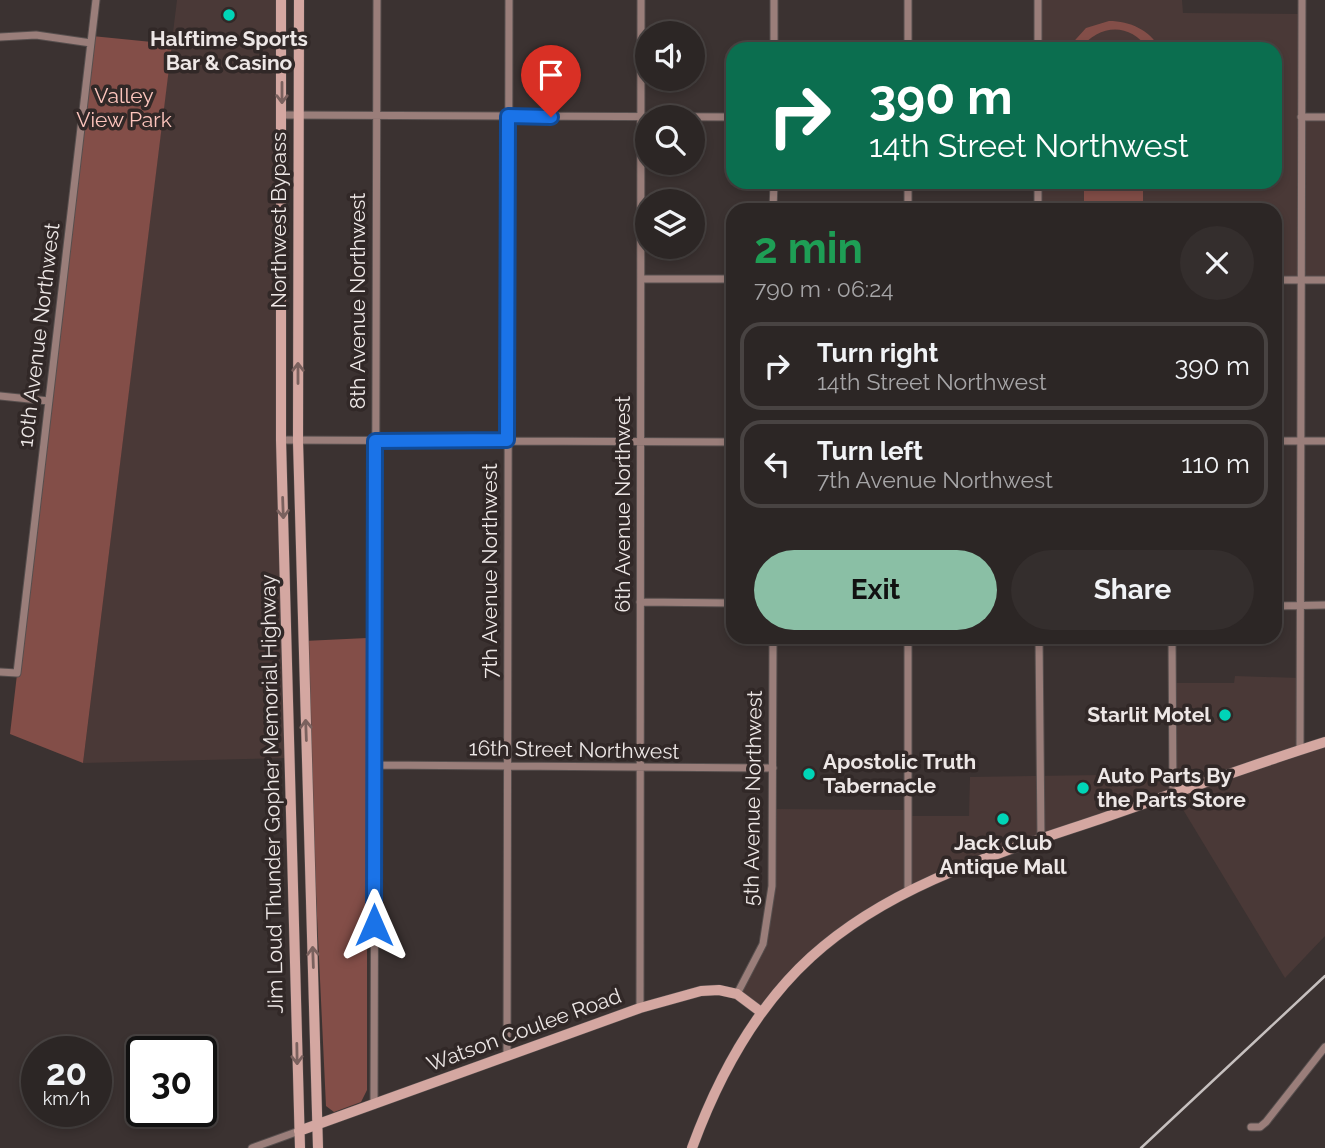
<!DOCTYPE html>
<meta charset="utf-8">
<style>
body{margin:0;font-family:Raleway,sans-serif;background:#342e2d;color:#f1f3f6;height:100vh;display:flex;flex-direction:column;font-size:26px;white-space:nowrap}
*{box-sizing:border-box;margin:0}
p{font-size:23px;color:#a6a5a7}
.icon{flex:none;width:38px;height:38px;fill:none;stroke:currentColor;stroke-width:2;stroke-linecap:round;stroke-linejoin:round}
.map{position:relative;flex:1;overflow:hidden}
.drawer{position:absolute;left:726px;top:203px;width:556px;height:441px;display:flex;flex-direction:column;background:#2c2625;border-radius:21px;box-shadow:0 4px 10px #0003,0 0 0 2px #484342}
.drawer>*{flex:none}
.banner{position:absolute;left:726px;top:42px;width:556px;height:147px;border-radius:21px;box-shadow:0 4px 10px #0003,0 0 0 2px #484342;background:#0b6e4f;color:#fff;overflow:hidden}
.fabs{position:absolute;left:635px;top:21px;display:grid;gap:14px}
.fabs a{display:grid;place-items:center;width:70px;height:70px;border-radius:50%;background:#2c2625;box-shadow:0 4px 10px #0003,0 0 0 2px #484342;font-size:35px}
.speed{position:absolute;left:21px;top:1036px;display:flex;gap:14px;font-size:35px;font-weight:700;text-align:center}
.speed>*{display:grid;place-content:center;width:91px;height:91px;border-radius:50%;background:#2c2625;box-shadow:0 4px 10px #0003,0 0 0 2px #484342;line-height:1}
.speed small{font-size:18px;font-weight:400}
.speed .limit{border:4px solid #111;border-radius:10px;background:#fff;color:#111}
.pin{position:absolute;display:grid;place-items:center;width:60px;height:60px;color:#fff;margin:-72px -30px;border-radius:50% 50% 50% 0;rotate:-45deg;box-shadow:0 0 7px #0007}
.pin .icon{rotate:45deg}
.me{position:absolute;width:77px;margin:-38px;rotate:0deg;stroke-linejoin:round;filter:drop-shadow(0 0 5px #0008)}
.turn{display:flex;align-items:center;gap:24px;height:147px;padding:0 28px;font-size:32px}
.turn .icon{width:91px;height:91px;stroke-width:2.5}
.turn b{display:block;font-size:49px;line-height:60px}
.round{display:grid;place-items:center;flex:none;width:74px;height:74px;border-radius:37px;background:#342e2d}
.summary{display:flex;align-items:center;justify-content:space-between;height:119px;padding:0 28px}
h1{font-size:42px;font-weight:700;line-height:52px;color:#1e9e55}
.primary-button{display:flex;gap:14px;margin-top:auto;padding:14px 28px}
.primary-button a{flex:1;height:80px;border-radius:42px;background:#8abfa5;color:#111;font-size:28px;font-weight:700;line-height:80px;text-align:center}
.primary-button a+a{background:#342e2d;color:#f1f3f6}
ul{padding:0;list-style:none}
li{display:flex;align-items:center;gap:21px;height:88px;margin:0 14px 10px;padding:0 14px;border:4px solid #484342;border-radius:21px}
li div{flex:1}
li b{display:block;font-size:26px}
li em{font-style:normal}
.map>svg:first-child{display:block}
.built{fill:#4a3937}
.green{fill:#834e48}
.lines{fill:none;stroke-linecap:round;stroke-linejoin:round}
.street-casing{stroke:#574f4e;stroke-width:9}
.secondary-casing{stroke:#574f4e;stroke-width:11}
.street{stroke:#9a7e7a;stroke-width:7}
.secondary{stroke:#d4a7a1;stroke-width:10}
.rail{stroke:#c6c0bf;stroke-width:2.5}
.oneway{stroke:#7a615e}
.route-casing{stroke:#114b97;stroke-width:18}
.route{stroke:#1a73e8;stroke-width:12}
.poi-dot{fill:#00d5b7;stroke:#312827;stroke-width:2.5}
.labels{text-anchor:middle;stroke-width:7;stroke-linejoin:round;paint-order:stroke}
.poi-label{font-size:21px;font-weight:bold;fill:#ede7e6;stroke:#312827}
.park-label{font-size:21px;fill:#fdc5bd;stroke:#312827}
.street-label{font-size:21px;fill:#ede7e6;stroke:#312827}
</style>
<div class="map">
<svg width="1325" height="1148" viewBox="0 0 1325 1148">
<rect width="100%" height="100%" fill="#3b3231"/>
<!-- built -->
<path class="built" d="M177,0H281L290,758L83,763Z
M1038,0H1182L1183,13L1302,14L1301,117H1325V280H1276V210H1038V182H1276V49H1038Z
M1235,676L1300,678V749L1325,740V936L1285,978L1173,793L908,890L810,958L761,1012L737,994L753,967L769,913L773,809L908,810V816H969L970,777L1173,774L1172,683H1234Z"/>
<!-- green -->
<path class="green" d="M1109,21C1130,21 1150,30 1160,49H1148C1130,22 1099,24 1080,49H1067L1086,28Z
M92,36L172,44L83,763L10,734Z
M1084,182H1143V205L1084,204Z
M367,638V1090L361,1102L334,1112L326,1106L304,641Z"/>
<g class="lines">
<defs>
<path id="street" d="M774,0V49
M908,0V49
M0,37L36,35L91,43
M1038,49V0
M282,115L733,117
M1301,117H1325
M773,210L774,182
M908,210V182
M1038,210V182
M642,279H733
M1276,280H1325
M0,396L49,401
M281,440L733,442
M1276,441H1325
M640,602L733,603
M1276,606L1325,605
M1039,637L1041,839
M1172,637L1173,793
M0,672L17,673L96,0
M1300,750L1302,0
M375,765L773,768
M908,890V637
M737,994L763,944L772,886L773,637
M640,1008L641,0
M507,1057L509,0
M374,1105L377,0
M1251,1127H1260L1266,1122L1325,1047
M252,1148L299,1131"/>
<path id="secondary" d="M281,0V440L300,1148
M299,0L298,441L318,1148
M299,1131L640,1008L701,991L719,990L737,994L761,1012
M692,1148C718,1077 754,1009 811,957C891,884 999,853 1100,819C1175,793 1249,766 1325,742"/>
</defs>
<!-- street casing -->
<use href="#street" class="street-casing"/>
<!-- secondary casing -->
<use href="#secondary" class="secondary-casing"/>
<!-- street -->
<use href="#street" class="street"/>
<!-- secondary -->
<use href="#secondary" class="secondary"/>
<!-- rail -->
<path class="rail" d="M1141,1148L1325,976"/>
</g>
<!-- one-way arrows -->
<defs><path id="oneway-shaft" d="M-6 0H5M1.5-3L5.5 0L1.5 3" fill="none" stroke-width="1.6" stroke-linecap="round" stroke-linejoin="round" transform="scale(1.75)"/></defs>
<g class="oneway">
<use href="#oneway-shaft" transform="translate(282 93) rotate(90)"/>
<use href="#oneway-shaft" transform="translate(298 373) rotate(-90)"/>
<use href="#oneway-shaft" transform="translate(283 508) rotate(88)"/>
<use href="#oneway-shaft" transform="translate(306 730) rotate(-92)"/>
<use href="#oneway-shaft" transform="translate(313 957) rotate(-92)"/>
<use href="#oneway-shaft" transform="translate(297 1054) rotate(89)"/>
</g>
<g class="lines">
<defs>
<path id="route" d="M374,925L375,441L507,440L508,116L551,117"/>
</defs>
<!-- route casing -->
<use href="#route" class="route-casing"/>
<!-- route -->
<use href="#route" class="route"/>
</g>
<!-- markers -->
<g class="poi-dot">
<circle cx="229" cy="15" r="7"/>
<circle cx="1225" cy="715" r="7"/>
<circle cx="809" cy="774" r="7"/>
<circle cx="1083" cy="788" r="7"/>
<circle cx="1003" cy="819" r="7"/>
</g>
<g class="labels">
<!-- poi labels -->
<g class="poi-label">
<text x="229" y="46">Halftime Sports<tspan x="229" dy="24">Bar &amp; Casino</tspan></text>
<text x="1211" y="722" text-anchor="end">Starlit Motel</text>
<text x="823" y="769" text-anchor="start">Apostolic Truth<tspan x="823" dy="24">Tabernacle</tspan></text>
<text x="1097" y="783" text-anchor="start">Auto Parts By<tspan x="1097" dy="24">the Parts Store</tspan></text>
<text x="1003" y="850">Jack Club<tspan x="1003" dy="24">Antique Mall</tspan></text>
</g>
<!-- park labels -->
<g class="park-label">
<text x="124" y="103">Valley<tspan x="124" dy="24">View Park</tspan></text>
</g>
<!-- street labels -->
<g class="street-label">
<text transform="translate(279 220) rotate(-90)" y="7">Northwest Bypass</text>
<text transform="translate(358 301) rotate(-90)" y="7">8th Avenue Northwest</text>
<text transform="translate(39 335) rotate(-83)" y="7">10th Avenue Northwest</text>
<text transform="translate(623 504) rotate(-90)" y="7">6th Avenue Northwest</text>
<text transform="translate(490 571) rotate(-90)" y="7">7th Avenue Northwest</text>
<text transform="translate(574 750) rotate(1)" y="7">16th Street Northwest</text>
<text transform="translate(272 794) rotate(-91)" y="7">Jim Loud Thunder Gopher Memorial Highway</text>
<text transform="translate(753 798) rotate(-89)" y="7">5th Avenue Northwest</text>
<text transform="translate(524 1030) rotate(-20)" y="7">Watson Coulee Road</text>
</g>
</g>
</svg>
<div class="fabs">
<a><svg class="icon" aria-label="sound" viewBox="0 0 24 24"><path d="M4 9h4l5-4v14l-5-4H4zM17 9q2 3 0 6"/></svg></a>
<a><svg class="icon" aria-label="search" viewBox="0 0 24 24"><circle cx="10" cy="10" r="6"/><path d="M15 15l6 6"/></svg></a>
<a><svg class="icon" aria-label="layers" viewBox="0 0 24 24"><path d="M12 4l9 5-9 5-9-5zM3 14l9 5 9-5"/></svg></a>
</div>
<div class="speed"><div>20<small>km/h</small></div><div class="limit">30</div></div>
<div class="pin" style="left:551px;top:117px;background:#d93025"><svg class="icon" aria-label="arrive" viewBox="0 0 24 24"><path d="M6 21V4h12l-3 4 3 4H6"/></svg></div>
<svg class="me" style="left:374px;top:925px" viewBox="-20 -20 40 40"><path d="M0-17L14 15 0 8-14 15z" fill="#1a73e8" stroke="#fff" stroke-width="4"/></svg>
<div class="banner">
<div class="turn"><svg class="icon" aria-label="right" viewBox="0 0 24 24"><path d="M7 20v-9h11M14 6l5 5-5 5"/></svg><div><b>390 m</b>14th Street Northwest</div></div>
</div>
<section class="drawer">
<div class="summary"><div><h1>2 min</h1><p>790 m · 06:24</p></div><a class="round"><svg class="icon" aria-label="close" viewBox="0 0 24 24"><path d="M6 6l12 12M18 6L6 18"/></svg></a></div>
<ul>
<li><svg class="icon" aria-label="right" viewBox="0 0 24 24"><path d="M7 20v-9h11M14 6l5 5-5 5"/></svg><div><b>Turn right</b><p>14th Street Northwest</p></div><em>390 m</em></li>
<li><svg class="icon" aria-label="left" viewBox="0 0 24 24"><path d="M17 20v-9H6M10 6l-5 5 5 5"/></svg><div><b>Turn left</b><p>7th Avenue Northwest</p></div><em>110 m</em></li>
</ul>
<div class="primary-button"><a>Exit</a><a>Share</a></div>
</section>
</div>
